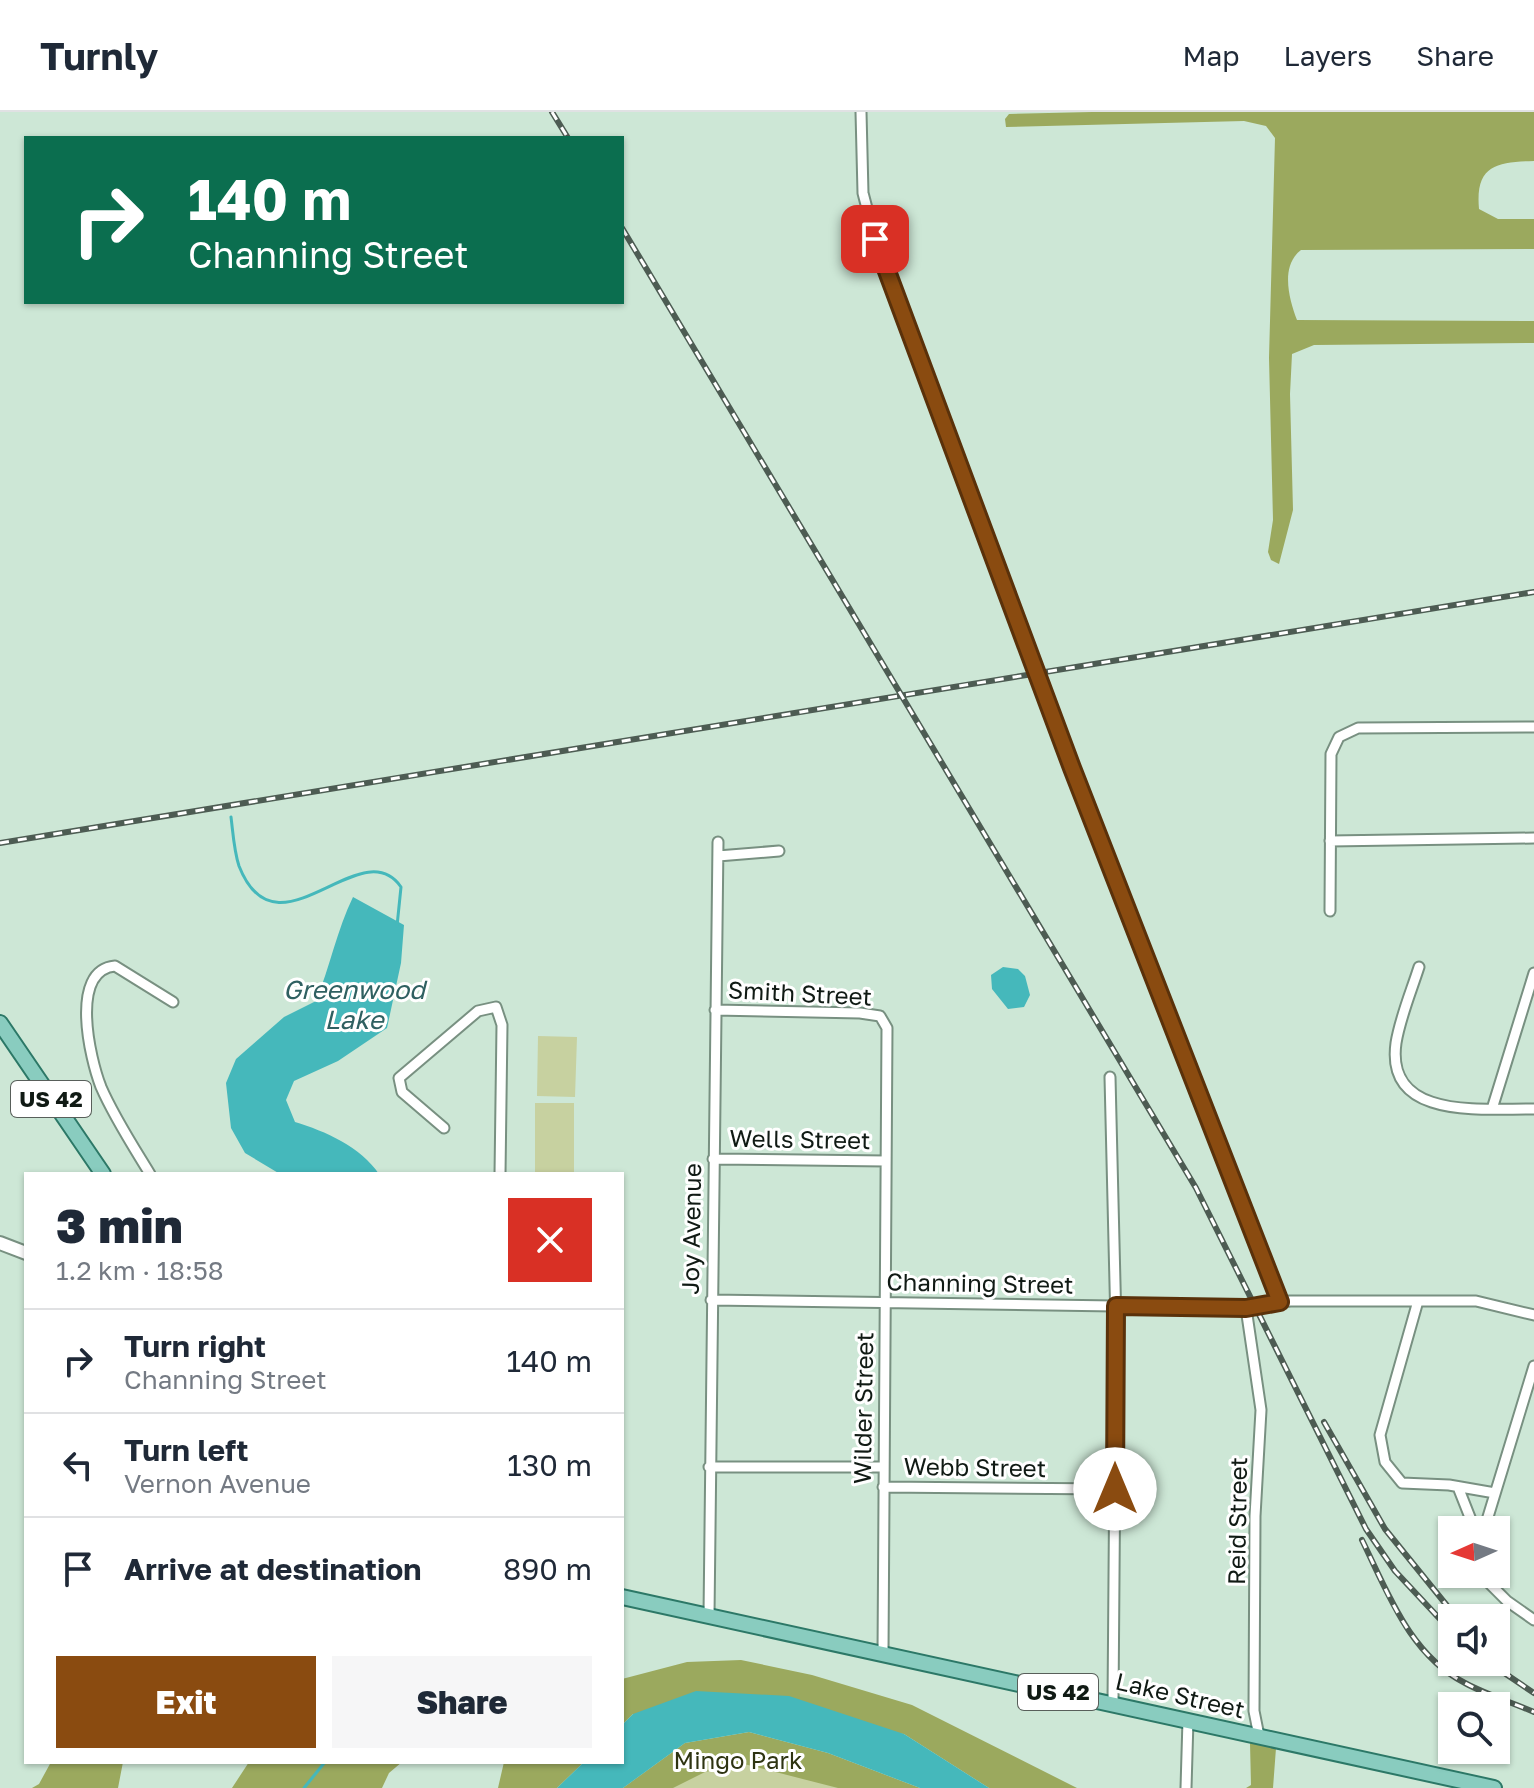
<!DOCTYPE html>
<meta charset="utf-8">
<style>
body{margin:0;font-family:"Golos Text",sans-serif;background:#f6f6f7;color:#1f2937;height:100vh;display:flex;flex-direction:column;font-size:30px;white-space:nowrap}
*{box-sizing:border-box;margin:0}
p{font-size:26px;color:#747a83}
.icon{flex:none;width:44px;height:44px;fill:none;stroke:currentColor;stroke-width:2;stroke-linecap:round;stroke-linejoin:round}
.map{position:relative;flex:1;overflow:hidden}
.sheet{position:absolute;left:24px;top:1060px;width:600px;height:592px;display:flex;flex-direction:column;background:#fff;border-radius:0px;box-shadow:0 2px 6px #0004}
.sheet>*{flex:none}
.top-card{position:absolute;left:24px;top:24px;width:600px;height:168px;border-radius:0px;box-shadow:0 2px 6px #0004;background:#0b6e4f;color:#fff;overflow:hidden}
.needle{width:52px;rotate:267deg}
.tools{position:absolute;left:1438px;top:1404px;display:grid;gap:16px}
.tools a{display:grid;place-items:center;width:72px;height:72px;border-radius:0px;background:#fff;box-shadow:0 2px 6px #0004;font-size:40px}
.pin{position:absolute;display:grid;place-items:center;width:68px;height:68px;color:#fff;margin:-34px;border-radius:16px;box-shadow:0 4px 12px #0006}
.me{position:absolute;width:88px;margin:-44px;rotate:0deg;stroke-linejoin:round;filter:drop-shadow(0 0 6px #0008)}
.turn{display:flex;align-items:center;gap:28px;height:168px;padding:0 32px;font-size:36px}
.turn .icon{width:104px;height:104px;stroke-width:2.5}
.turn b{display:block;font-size:56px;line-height:68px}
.round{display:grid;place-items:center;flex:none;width:84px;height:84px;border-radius:0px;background:#f6f6f7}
.headline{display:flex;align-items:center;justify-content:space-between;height:136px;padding:0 32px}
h1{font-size:48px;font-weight:800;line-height:60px}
.button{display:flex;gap:16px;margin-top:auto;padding:16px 32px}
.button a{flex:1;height:92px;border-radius:0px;background:#8a4b10;color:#fff;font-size:32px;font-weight:800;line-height:92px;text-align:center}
.button a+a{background:#f6f6f7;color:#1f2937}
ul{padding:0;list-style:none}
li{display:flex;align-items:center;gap:24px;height:104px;padding:0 32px;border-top:2px solid #e0e1e3}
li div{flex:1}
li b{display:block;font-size:30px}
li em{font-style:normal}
header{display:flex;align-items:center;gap:48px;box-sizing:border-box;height:112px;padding:0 40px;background:#fff;border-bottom:2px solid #e0e1e3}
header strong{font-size:38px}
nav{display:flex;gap:44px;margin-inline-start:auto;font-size:28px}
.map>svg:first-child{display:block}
.green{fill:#c7d1a0}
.forest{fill:#9ba95e}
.water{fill:#45b8bb}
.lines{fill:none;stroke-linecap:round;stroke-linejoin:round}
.stream{stroke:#45b8bb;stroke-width:3}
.street-casing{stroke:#789081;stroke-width:13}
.secondary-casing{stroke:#789081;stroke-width:16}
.primary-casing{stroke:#2c7867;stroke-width:18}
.street{stroke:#fff;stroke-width:9}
.secondary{stroke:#fff;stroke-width:12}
.primary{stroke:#89ccbf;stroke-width:14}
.rail-casing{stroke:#4d5c53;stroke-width:6}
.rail{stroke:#fff;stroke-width:3;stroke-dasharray:9;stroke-linecap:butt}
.route-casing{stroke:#5a310a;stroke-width:20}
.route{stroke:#8a4b10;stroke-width:14}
.labels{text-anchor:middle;stroke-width:6;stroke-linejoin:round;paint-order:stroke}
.shield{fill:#fff;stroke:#585f5a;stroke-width:2}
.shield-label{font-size:22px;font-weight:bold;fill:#101a14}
.street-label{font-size:24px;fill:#101a14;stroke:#fff}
.park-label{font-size:24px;fill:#2e3412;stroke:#fff}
.water-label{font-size:26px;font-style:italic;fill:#2f6061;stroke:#fff}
</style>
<header>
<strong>Turnly</strong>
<nav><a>Map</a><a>Layers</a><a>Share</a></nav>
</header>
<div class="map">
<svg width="1534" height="1676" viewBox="0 0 1534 1676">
<rect width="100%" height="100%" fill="#cde7d6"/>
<!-- green -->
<path class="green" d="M538,924L577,925L575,985L537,984Z
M535,991H574V1062H535Z
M685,1631L920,1676H623Z"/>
<!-- forest -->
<path class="forest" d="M1092,0H1534V49C1497,50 1475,53 1479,97L1498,107H1534V137L1301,138C1280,154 1289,187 1297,208L1534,209V231L1314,233L1292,242L1290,282L1293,398L1279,452L1271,448L1268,440L1273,408L1269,246L1275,26L1266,14L1244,9L1006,15L1005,7L1009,2Z
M741,1548L812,1563L912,1593L1077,1676H989L904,1622L633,1602L622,1613V1567L687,1550Z
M749,1620L828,1641L920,1676H838L744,1652L705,1660L673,1676H623L685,1631Z
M1250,1631L1276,1636L1273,1676H1246L1251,1673Z
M51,1650H123L118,1676H32L39,1672Z
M249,1650H402L389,1661L382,1676H232Z
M504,1650H584L557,1676H498Z"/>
<!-- water -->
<path class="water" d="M353,785L404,813L401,851L387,916L338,949L294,969L286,988L295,1010C325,1019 361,1035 379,1062H280L245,1041L231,1016L226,971L236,947L284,905L316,889C330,854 337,818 353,785Z
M1003,855L1018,857L1025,864L1030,883L1024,895L1008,897L992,877L991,863Z
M696,1579L789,1584L904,1622L989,1676H920L828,1641L749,1620L685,1631L623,1676H557L584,1650H622V1613L633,1602Z"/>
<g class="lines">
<!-- stream -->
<path class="stream" d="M231,705C233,721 234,739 239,754C277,851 361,717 401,775L397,814
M304,1676L325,1650"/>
<defs>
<path id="street" d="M861,0L863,81L875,127L1055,610L1280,1190
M1330,729L1534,726
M718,744L779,739
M1330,799L1331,642L1339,625L1358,616L1534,615
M1419,855C1411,880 1400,906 1396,931C1385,1010 1487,996 1534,997
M715,898L860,901L880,904L887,916L883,1542
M1110,965L1116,1213L1113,1591
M1492,997L1534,861
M444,1016L402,980L399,966L478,899L496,895L502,913L500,1062
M713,1047L886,1049
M150,1062C133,1034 114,1005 101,975C90,947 69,858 115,854L173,890
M711,1188L1246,1196L1290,1189H1476L1534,1203
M1418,1189L1380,1323L1385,1350L1402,1371L1449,1373L1495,1381
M1246,1196L1261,1298L1255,1404L1254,1599L1259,1624
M709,1355H883
M883,1375L1115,1377
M1458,1375L1475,1418
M1484,1418L1534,1254
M1480,1462L1507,1489L1534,1508
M709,1504L718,730
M1186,1676L1188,1608"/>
<path id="secondary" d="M0,1131L26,1141"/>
<path id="primary" d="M0,911L103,1062
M622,1485L1494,1676"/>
</defs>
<!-- street casing -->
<use href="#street" class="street-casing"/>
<!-- secondary casing -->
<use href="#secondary" class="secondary-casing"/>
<!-- primary casing -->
<use href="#primary" class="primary-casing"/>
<!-- street -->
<use href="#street" class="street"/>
<!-- secondary -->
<use href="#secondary" class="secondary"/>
<!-- primary -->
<use href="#primary" class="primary"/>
<defs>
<path id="rail" d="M552,0L568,26
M622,116L1196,1076L1366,1417L1395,1459L1452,1520
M0,731L1534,480
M1324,1310L1385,1417L1457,1506
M1362,1428C1388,1481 1410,1543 1465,1571C1487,1583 1511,1590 1534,1600
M1488,1550L1534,1581"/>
</defs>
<!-- rail casing -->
<use href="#rail" class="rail-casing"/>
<!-- rail -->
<use href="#rail" class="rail"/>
</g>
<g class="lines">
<defs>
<path id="route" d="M875,127L1072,656L1280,1190L1246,1196L1116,1194L1115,1377"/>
</defs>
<!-- route casing -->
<use href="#route" class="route-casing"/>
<!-- route -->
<use href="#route" class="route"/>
</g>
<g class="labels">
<!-- shield labels -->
<g class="shield">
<rect x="11" y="969" width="80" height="36" rx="6"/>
<rect x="1018" y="1562" width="80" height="36" rx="6"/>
</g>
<g class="shield-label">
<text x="51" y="995">US 42</text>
<text x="1058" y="1588">US 42</text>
</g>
<!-- street labels -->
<g class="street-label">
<text transform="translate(800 882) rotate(3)" y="8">Smith Street</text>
<text transform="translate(800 1028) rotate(1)" y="8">Wells Street</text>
<text transform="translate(692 1117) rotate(-89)" y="8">Joy Avenue</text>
<text transform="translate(980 1172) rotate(1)" y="8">Channing Street</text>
<text transform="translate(864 1296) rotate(-89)" y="8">Wilder Street</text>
<text transform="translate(975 1356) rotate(1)" y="8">Webb Street</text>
<text transform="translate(1238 1409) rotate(-89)" y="8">Reid Street</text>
<text transform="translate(1180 1584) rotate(13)" y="8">Lake Street</text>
</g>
<!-- park labels -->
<g class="park-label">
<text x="738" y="1657">Mingo Park</text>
</g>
<!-- water labels -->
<g class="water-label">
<text x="354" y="887">Greenwood<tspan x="354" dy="30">Lake</tspan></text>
</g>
</g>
</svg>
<div class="tools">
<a><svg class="needle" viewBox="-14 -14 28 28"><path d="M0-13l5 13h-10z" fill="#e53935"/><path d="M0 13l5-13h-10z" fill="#747a83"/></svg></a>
<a><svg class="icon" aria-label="sound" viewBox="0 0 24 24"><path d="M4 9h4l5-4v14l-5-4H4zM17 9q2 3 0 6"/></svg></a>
<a><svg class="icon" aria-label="search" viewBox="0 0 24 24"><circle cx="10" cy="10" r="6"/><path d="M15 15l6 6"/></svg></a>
</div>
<div class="pin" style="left:875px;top:127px;background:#d93025"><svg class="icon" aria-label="arrive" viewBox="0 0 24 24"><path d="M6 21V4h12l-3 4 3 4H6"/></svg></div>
<svg class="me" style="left:1115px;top:1377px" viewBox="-20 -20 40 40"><circle r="19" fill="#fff"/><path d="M0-13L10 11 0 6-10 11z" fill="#8a4b10"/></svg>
<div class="top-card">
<div class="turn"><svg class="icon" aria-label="right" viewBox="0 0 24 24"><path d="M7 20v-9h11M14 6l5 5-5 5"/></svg><div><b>140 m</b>Channing Street</div></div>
</div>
<section class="sheet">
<div class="headline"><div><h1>3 min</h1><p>1.2 km · 18:58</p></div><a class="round" style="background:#d93025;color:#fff"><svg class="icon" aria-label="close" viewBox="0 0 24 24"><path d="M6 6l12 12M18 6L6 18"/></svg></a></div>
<ul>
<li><svg class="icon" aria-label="right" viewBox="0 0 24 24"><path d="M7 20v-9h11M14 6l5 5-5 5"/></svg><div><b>Turn right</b><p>Channing Street</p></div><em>140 m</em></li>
<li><svg class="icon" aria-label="left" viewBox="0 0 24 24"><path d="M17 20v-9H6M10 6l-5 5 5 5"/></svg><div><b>Turn left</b><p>Vernon Avenue</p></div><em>130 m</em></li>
<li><svg class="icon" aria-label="arrive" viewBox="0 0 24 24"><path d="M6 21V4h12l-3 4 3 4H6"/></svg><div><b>Arrive at destination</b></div><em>890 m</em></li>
</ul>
<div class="button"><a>Exit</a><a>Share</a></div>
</section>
</div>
